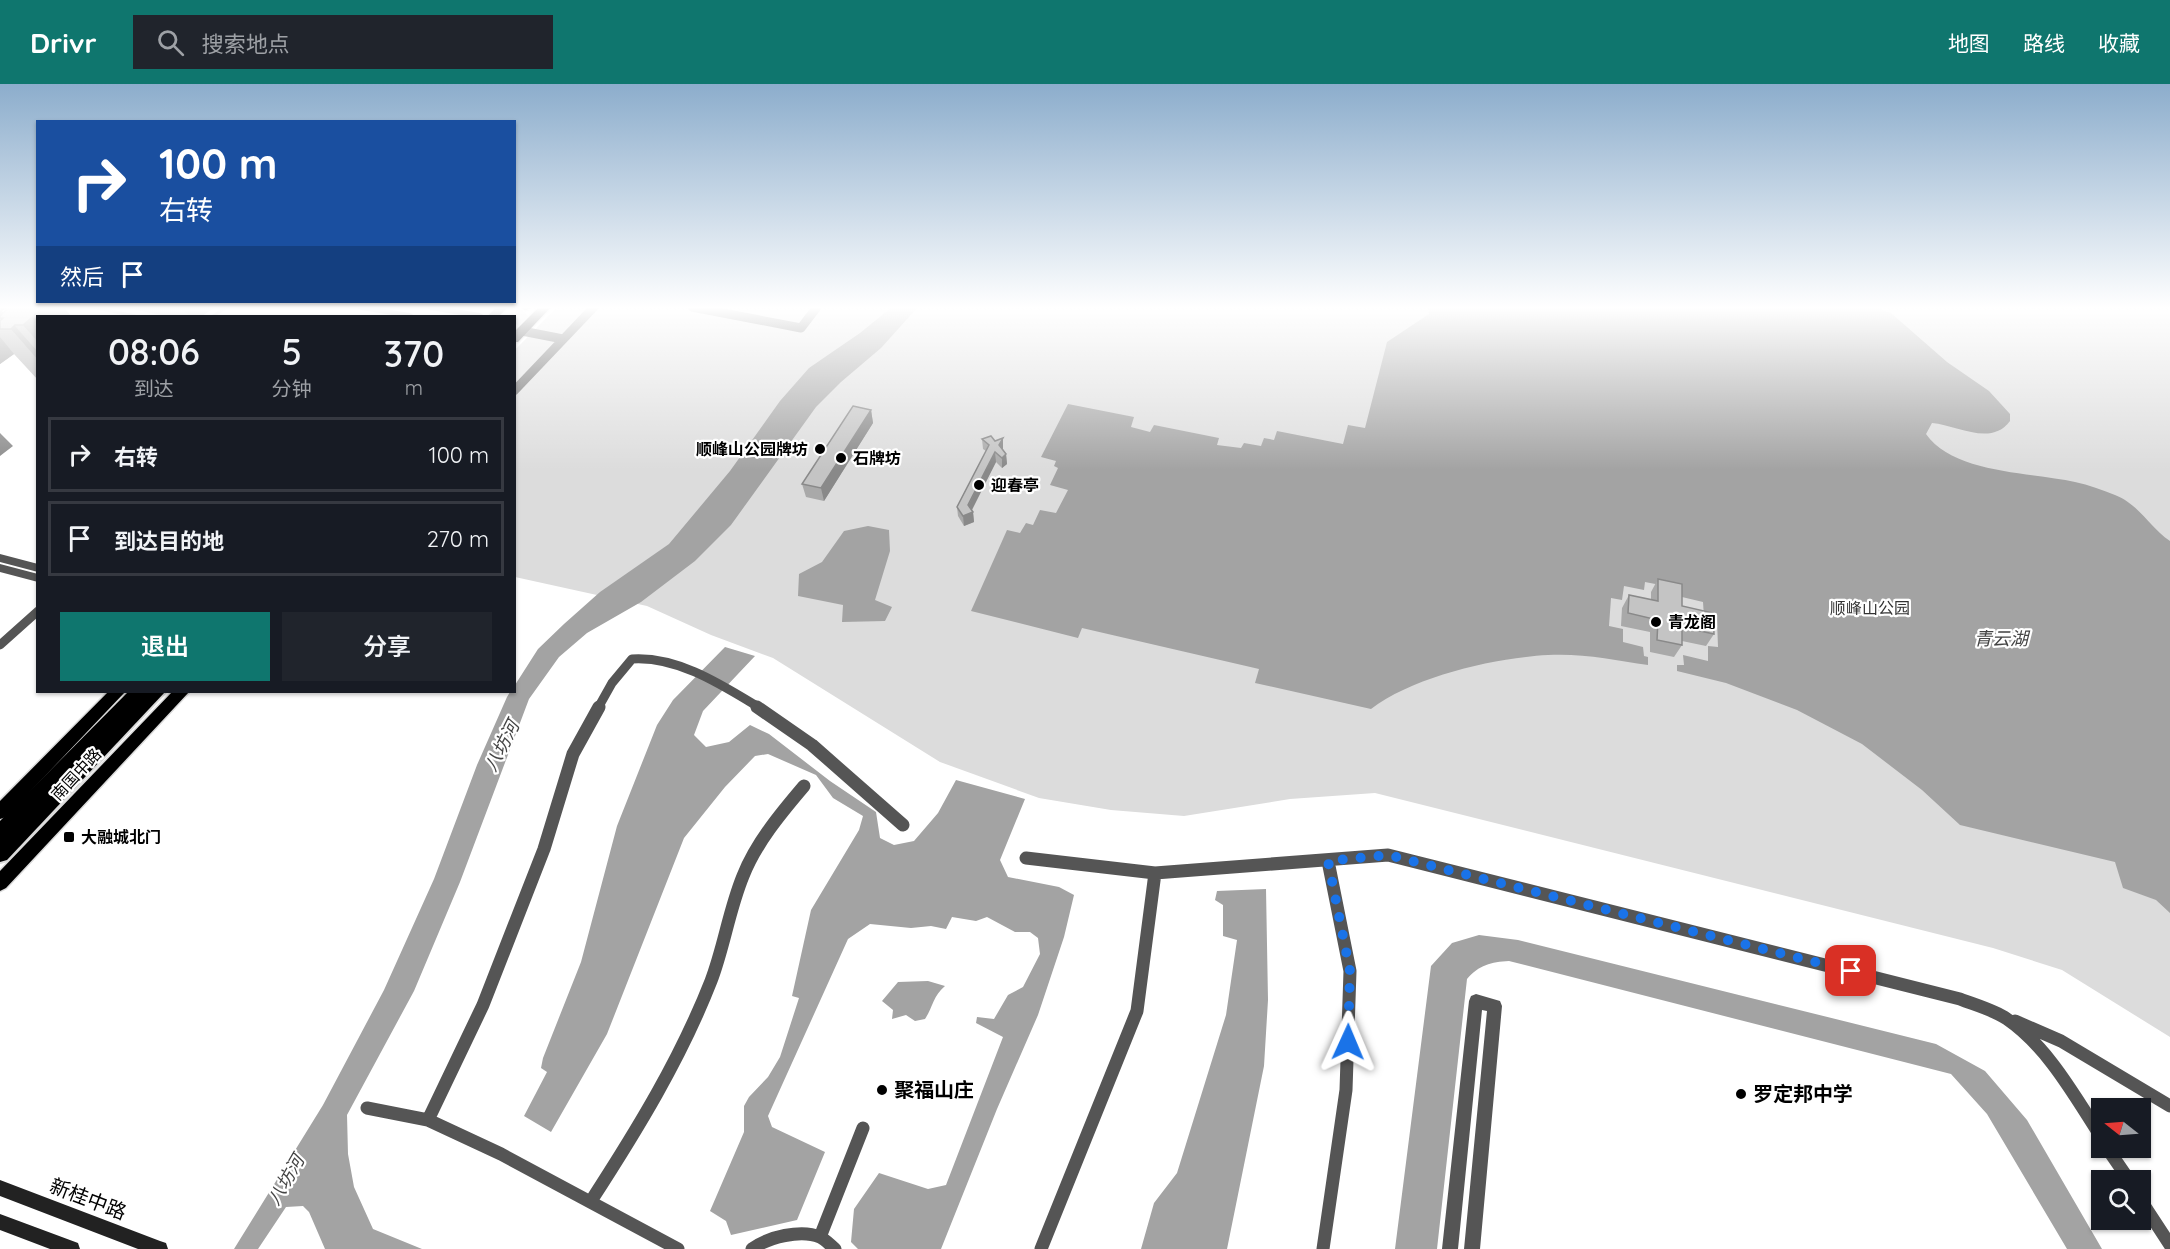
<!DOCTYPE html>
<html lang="zh">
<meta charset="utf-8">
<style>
body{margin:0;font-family:Quicksand,"Noto Sans SC",sans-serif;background:#20242c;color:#f1f3f6;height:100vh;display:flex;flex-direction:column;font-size:22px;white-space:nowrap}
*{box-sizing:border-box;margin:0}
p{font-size:20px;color:#9ea1a6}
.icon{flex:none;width:33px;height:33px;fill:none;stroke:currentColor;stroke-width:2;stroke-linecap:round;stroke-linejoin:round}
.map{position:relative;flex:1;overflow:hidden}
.sheet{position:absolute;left:36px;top:231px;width:480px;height:378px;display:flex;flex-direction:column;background:#171b24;border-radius:0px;box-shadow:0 2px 4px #0004}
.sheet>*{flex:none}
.top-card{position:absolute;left:36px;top:36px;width:480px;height:183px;border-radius:0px;box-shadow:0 2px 4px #0004;background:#1a4fa0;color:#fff;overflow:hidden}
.needle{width:39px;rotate:287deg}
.buttons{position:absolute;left:2091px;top:1014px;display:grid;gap:12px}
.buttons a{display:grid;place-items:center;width:60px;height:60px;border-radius:0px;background:#171b24;box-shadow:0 2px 4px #0004;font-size:30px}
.pin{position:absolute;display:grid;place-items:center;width:51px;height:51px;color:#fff;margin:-26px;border-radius:12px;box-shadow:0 3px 9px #0006}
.me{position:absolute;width:66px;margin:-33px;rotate:1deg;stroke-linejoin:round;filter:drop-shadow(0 0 4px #0008)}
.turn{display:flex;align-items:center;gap:21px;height:126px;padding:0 24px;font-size:27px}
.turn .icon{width:78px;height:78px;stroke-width:2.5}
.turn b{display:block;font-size:42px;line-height:51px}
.then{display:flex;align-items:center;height:57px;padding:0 24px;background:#0003;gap:12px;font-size:22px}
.eta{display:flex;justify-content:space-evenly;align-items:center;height:102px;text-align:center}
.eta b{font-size:36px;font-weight:600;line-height:42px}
.button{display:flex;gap:12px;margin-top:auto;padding:12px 24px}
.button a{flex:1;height:69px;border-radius:0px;background:#0f766e;color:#fff;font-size:24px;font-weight:600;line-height:69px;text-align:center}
.button a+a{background:#20242c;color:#f1f3f6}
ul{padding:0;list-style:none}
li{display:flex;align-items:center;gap:18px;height:75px;margin:0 12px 9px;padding:0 12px;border:3px solid #363941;border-radius:0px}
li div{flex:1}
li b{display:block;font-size:22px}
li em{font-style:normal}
header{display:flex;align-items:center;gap:36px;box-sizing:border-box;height:84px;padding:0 30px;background:#0f766e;color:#fff}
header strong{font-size:28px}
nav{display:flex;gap:33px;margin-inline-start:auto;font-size:21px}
.search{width:420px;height:54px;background:#20242c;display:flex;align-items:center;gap:15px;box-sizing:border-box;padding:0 21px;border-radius:0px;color:#9ea1a6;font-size:22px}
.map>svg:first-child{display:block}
.green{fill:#dcdcdc}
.water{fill:#a3a3a3}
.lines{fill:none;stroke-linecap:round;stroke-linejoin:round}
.stream{stroke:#a3a3a3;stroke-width:3}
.trunk-tunnel{stroke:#d9d9d9;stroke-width:14;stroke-dasharray:14 8;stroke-linecap:butt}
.primary-casing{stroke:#dbdbdb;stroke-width:3}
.trunk-casing{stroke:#dbdbdb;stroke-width:4}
.minor-far1{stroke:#555;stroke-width:9}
.minor{stroke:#555;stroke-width:13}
.tertiary{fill:#555;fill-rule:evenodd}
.secondary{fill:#222;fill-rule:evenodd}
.primary{fill:#000;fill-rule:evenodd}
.trunk{fill:#000;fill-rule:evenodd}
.wall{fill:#a9a9a9}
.shaded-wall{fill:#898989}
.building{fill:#c4c4c4;stroke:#898989;stroke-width:1.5}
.route{stroke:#1a73e8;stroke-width:10;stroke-dasharray:0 18}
.poi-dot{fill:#000;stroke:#fff;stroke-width:2}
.labels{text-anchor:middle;stroke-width:4.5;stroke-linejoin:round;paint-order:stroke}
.poi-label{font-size:16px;font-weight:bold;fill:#000;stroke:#fff;text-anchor:start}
.park-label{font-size:16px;fill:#333;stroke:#fff}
.street-label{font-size:16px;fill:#000;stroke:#fff}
.water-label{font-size:18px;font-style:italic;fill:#444;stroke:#fff}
.near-poi-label{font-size:20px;font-weight:bold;fill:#000;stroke:#fff;text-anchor:start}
.near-street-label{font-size:20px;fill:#000;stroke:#fff}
</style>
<header>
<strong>Drivr</strong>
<div class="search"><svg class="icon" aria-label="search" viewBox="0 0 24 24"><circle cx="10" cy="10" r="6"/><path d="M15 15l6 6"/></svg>搜索地点</div>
<nav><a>地图</a><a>路线</a><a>收藏</a></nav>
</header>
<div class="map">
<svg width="2170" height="1165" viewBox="0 0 2170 1165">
<rect width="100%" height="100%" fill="#fff"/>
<!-- green -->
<path class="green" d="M557,223H2170V953L2062,886L1993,864L1375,709L1290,715L1184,732L1111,726L1039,714L940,678L773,574L711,551L647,522L515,493L514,267Z"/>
<!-- water -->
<path class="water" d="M892,223H918L881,264L841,298L816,323L731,441L695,477L641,518L587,549L559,573L529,615L460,798L414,907L347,1031L348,1070L354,1103L373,1145L422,1165H325L309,1128L303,1122L286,1123L258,1165H234L323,1021L384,906L434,795L477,681L507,613L510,608H514L515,601L538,565L564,540L600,508L669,460L730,387L780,317L809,284L860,249Z
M1428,223H1873L1891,229L1947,278L1989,307L2010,330V337C1991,363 1957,341 1932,339L1926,350C1954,390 2031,388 2075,398C2089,401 2102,406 2115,411C2140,421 2148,442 2170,457V829L2156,816L2123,804L2115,778L1960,741L1922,706L1862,660L1797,626L1726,599L1677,587V581H1684L1683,571L1708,577V562L1718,563L1717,536L1704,533L1703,518L1682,513L1681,505L1645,498L1644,506L1624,502L1622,516L1611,514L1609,542L1623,545V558L1643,563L1644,572L1648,573V581C1616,576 1581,569 1548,571C1494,574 1414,592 1371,625L1255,599L1259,585L1082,544L1078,554L971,527L1007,446L1020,449L1026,439L1033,441L1040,426L1056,429L1068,406L1050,401L1058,384L1054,382L1056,377L1041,373L1068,320L1134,333L1131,343L1150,348L1154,341L1219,354L1217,361L1241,364L1244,359L1261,362L1264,354L1274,356L1277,347L1343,360L1348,341L1365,344L1387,258L1429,230Z
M868,442L889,446L890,467L875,516L892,523L885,537L842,538L843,521L798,512L799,490L822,478L844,447Z
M725,563L755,572L703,627L694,651L706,663L729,658L750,641L769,650L830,697L876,728L880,754L894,761L914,757L938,729L956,696L1025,715L1000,776L1008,793L1059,803L1074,811L1064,853L1038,931L997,1025L941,1165H858L851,1158L854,1125L879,1089L928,1105L946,1101L1003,953L976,939L977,933L994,935L1008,911L1023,903L1040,870L1038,854L1030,848H1015L987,833L976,837L952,833L946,845L931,842L911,844L870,840L848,855L768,1032L772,1043L825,1068L797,1136L731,1151L726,1137L710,1127L744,1048V1022L749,1013L768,993L780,973L799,914L792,912L811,826L859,746L863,732L833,714L816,691L768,670L755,672L725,703L684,754L607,950L551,1048L524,1032L547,988L541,984L543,974L581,878L617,742L657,641L673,616Z
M1266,805L1268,916L1264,982L1227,1165H1141L1154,1119L1177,1089L1226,931L1237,856L1223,852V821L1215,816L1217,807Z
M1479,851L1518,856L1936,960L1985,987L2027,1036L2102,1165H2067L1987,1030L1951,990L1509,877C1491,878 1479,881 1467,895L1437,1165H1395L1431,882L1452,859Z
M928,897L945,902C933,912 933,923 925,935L915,937L906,931L892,935L893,926L882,917L898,898Z"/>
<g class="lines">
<!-- stream -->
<path class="stream" d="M93,223L135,232
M213,232L227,223"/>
<!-- trunk-tunnel -->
<path class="trunk-tunnel" d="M514,238L529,223"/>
<defs>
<path id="primary" d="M496,223H508L499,232H488Z
M520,223H536L525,226Z
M539,223H551L518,258H514V248Z
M108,608H125L6,733L0,735V717Z
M172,608H189L6,804L0,807V787Z"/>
<path id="trunk" d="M128,608H165L7,776L0,778V737Z"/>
</defs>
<!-- primary casing -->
<use href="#primary" class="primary-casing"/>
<!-- trunk casing -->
<use href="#trunk" class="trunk-casing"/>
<!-- minor-far1 -->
<path class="minor-far1" d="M692,223L801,244L817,223
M522,247L563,255
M514,307L594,223
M0,561L38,527
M598,624L612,599L632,575C678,572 722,601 760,624"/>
<!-- minor -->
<path class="minor" d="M757,623L812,661L903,741
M1026,774L1155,789L1388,771L1960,915C1975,921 1994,926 2007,935C2049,964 2075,1013 2102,1054
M2015,937L2061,957L2170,1022
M367,1024L428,1036L501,1070L678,1165
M428,1036L483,921L544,765L573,670L599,623
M2107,1064L2129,1096
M2140,1115L2170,1161
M591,1117C637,1046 680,976 711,897C724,863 729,826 743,792C756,759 781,729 804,702
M820,1153L863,1044
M752,1165C768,1153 801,1145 820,1153C826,1156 830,1161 835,1165
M1041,1165L1137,927L1155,789
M1323,1165L1346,1006L1350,887L1328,777"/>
<!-- tertiary -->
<path class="tertiary" d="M0,223H9L0,228Z
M356,223H373L410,229L415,232H398L361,226Z
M425,223H443L480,229L485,232H467L430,226Z
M0,470L38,480V488L0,478Z
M0,480L38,490V498L0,488Z
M1476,910L1500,917L1502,922L1480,1165H1464L1487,927L1482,926L1458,1165H1442L1469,917L1471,912Z"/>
<!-- secondary -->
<path class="secondary" d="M0,1096L160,1157L166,1159L168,1165H138L0,1112Z
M0,1130L78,1159L80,1165H50L0,1146Z"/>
<!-- primary -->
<use href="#primary" class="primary"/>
<!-- trunk -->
<use href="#trunk" class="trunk"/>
</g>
<!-- wall -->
<path class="wall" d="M9,223H63L71,232H38V296L14,270L0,280V225L3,229Z
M122,223H215L202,232H166Z
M871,326L873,339L824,417L806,413L802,400Z
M1003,354V365L1006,370L1007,380L1002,384L996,378L971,426L973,428L974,438L964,442L958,432L957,423L986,367L983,365L982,355L995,357Z
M1658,495L1682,522L1714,550L1706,562L1682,557V561L1674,573L1650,568V548L1621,542L1622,524L1629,511L1651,516V508Z"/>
<!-- shaded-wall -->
<path class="shaded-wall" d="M44,223H63L71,232H38V258L23,241Z
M188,223H215L202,232H189L184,226Z
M0,225L38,268V276L11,245L3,234H0Z
M0,253L14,270L0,280Z
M871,326L873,339L824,417L821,404Z
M0,349L13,362L0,372Z
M1003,354V364L1000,371L999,361Z
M995,368L996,378L970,430L973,428L974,438L964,442L963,432Z
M1006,370L1007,380L1002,384V374Z"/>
<!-- building -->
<path class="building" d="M9,223H44L23,241H15L11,245H0V237L3,234H0V232Z
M171,223H188L184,226Z
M853,322L871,326L821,404L802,400Z
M991,352L995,357L1003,354L999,361L1006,370L1002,374L995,368L968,421L973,428L963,432L957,423L989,361L982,355Z
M1658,495L1682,500V522L1713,529L1714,550L1682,543V561L1657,556L1658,536L1628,529L1629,511L1658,517Z"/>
<!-- sky -->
<linearGradient id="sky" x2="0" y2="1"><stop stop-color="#8cadcc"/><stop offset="0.58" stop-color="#fff"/><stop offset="1" stop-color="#fff" stop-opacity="0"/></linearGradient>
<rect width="2170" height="386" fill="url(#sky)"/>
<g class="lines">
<!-- route -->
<path class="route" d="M1348,958L1350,887L1328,777L1388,771L1851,887"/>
</g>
<!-- markers -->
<g class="poi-dot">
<circle cx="820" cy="365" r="6"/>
<circle cx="841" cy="374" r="6"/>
<circle cx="979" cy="401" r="6"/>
<circle cx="1656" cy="538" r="6"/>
<rect x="63" y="747" width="12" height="12" rx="3"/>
<circle cx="882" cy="1006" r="6"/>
<circle cx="1741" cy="1010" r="6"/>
</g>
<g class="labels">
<!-- poi labels -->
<g class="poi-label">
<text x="808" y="371" text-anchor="end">顺峰山公园牌坊</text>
<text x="853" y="380">石牌坊</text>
<text x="991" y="407">迎春亭</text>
<text x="1668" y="544">青龙阁</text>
<text x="81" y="759">大融城北门</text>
</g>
<!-- park labels -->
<g class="park-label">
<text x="1870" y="530">顺峰山公园</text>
</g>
<!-- street labels -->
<g class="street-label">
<text transform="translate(76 690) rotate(-47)" y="6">南国中路</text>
</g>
<!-- water labels -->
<g class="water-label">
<text x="2001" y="561">青云湖</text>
<text transform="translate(502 662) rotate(-63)" y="6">八坊河</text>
<text transform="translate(286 1096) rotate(-60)" y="6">八坊河</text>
</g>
<!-- near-poi labels -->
<g class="near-poi-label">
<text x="894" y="1013">聚福山庄</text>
<text x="1753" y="1017">罗定邦中学</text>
</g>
<!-- near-street labels -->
<g class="near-street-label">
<text transform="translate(88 1115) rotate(21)" y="7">新桂中路</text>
</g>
</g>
</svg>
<div class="buttons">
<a><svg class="needle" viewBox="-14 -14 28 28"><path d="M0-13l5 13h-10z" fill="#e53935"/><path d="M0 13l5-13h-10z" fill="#9ea1a6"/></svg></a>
<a><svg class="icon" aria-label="search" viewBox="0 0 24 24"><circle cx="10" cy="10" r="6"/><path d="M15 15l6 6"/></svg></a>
</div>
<div class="pin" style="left:1851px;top:887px;background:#d93025"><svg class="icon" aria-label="arrive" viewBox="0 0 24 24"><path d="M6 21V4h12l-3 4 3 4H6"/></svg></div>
<svg class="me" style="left:1348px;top:958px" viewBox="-20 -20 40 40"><path d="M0-17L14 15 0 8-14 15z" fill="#1a73e8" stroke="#fff" stroke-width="4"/></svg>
<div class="top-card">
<div class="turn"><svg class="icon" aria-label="right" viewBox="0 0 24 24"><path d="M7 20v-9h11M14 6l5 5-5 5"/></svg><div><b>100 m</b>右转</div></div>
<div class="then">然后<svg class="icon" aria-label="arrive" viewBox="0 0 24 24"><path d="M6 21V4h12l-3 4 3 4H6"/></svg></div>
</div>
<section class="sheet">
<div class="eta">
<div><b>08:06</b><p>到达</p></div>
<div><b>5</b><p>分钟</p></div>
<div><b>370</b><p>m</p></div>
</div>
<ul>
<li><svg class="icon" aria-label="right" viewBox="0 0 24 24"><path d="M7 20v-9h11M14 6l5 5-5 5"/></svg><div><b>右转</b></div><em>100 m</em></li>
<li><svg class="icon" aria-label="arrive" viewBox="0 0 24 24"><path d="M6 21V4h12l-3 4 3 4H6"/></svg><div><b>到达目的地</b></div><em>270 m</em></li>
</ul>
<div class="button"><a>退出</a><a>分享</a></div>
</section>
</div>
